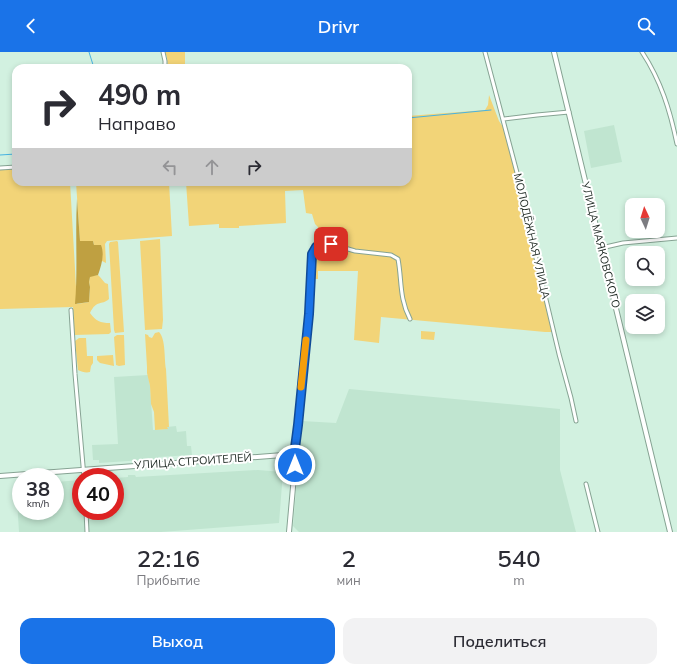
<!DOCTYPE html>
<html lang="ru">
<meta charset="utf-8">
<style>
body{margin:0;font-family:Mulish,sans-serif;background:#f2f2f3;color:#2b2b33;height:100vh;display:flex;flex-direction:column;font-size:15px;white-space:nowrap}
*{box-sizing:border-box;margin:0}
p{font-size:13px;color:#7c7c81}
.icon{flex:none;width:22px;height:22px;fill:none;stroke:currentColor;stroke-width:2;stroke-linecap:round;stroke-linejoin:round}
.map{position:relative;height:480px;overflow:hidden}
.side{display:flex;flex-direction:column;background:#fff;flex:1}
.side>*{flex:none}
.guide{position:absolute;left:12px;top:12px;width:400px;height:122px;border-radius:12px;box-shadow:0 2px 6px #0003;background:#fff;color:#2b2b33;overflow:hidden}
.needle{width:26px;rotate:356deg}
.fabs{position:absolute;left:625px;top:146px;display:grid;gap:8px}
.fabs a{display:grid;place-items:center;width:40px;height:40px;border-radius:8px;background:#fff;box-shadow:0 2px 6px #0003;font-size:20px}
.speed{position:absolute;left:12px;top:416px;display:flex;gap:8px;font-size:20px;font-weight:700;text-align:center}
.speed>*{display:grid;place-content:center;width:52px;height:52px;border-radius:50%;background:#fff;box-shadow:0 2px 6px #0003;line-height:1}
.speed small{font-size:10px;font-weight:400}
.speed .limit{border:6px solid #d22;background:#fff;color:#111}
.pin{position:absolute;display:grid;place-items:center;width:34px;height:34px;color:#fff;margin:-17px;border-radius:8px;box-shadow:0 2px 6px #0006}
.me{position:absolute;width:44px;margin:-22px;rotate:0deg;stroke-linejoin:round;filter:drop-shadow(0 0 3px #0008)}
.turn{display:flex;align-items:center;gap:14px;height:84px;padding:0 20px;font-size:18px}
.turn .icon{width:52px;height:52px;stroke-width:2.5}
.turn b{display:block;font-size:28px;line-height:34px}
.lanes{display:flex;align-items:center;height:38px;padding:0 20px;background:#0003;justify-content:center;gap:20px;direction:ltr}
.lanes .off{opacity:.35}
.eta{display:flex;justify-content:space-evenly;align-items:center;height:68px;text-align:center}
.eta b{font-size:24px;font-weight:600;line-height:28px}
.primary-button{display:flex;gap:8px;margin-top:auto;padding:8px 20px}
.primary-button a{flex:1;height:46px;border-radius:12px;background:#1a73e8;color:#fff;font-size:16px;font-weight:600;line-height:46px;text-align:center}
.primary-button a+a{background:#f2f2f3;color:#2b2b33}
header{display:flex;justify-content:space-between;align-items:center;height:52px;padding:0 20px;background:#1a73e8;color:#fff;font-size:18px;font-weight:600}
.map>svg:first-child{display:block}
.built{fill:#c0e5d0}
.green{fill:#f2d478}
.forest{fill:#bfa041}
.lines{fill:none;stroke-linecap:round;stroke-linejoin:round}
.stream{stroke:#47b3e2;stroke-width:1}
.minor-casing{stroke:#86a393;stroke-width:5}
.tertiary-casing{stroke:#86a393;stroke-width:6}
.minor{stroke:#fff;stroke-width:3}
.tertiary{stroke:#fff;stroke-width:4}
.route-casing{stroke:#114b97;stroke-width:10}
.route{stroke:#1a73e8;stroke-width:7}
.slow{stroke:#f59e0b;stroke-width:7}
.labels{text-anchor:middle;stroke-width:4;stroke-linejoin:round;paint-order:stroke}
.street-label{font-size:11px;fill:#1e2923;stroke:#fff}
</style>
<header><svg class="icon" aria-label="back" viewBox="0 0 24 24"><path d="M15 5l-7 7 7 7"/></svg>Drivr<svg class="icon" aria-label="search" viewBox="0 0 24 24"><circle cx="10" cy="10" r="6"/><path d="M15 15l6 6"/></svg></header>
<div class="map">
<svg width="677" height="480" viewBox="0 0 677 480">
<rect width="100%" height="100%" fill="#d2f1e0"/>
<!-- built -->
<path class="built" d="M614,73L622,110L591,116L584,79Z
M148,323L150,334L153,378L167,377V375L176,374L177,380L186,379L187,394H191L192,403L158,405V407L99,411V408H93L92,393L118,392L114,325Z
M349,337L560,357V418L576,480H299L293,474L302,369L336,371Z
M258,418L283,420L279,471L161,480H19L16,432H21V459H55V430L81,428V459H115V426L128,425V423H135L136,425Z"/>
<!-- green -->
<path class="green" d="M165,0H185V16H168L167,5Z
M489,43L499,69L503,75L520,137L531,198L543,238L552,280H545L381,265L379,291L354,288L358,219H318V227H313L314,201L318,175L315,172L312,162L306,161L303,138L285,139L286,171L239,174V176H219V172L189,174L186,130H408V64L485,58L488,53Z
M16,116V130H70L77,252L89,250L90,235L89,230L90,224L98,223L100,225L105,231L108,232L109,247C101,254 97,247 90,261C96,269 100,271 110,271L111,280L109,282L74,283L73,255L0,257V117Z
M76,130H169L172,184L107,189L105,192L106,211L102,209V197L94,193L93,189L80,190Z
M160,187L163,268L162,277L145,278L140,189Z
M117,189L118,190L124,280L115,281L114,278L109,192L110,190Z
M421,279L435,280L434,288L421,287Z
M159,280C166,287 164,308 166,317L169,375H167L168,377L155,378L154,360L151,352L150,334L147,321V315L145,282L148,283L149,285L152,286L155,281Z
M117,283H124L125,313L119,314L116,313L114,285Z
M79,286H86L87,304H93V311L91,314L90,320C86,321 82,320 78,318L75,289Z
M113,303L114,314L100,311L97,308V304Z"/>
<!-- forest -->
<path class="forest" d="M77,147L80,189H93L94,193H101C105,203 101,214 98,223L90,225L89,230L90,235L89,250L75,252C78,217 75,182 77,147Z"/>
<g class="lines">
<!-- stream -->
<path class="stream" d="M89,0L94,16
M408,66L491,58
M0,103L16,102"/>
<defs>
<path id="minor" d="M163,0L165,9V16
M485,0L520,132L527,169L544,239L559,302L571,346L576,369
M642,0C661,29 670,58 677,92
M504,67L537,63L569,60
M0,116L16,115
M601,196L623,191L677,186
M71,258L75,322L84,425
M292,406C299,386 299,358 301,337C306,292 310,247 313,202L317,195L331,192L355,199L391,203L398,207C402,228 399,246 410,267
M586,432L598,480
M86,459L87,480"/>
<path id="tertiary" d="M554,0L670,480
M0,424L283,403C290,405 293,406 295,413L289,480"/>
</defs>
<!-- minor casing -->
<use href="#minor" class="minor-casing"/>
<!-- tertiary casing -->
<use href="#tertiary" class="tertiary-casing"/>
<!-- minor -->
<use href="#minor" class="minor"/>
<!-- tertiary -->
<use href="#tertiary" class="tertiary"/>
</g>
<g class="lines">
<defs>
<path id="route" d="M295,413L294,409L292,406L295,396L298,373L309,262L312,202L316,195L331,192"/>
</defs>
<!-- route casing -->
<use href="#route" class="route-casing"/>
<!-- route -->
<use href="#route" class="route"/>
<!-- slow -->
<path class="slow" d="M301,335L306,288"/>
</g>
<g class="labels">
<!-- street labels -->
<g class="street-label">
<text transform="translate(532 184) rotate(77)" y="4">МОЛОДЁЖНАЯ УЛИЦА</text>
<text transform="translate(601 193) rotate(76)" y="4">УЛИЦА МАЯКОВСКОГО</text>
<text transform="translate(193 409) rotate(-4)" y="4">УЛИЦА СТРОИТЕЛЕЙ</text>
</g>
</g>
</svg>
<div class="fabs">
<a><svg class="needle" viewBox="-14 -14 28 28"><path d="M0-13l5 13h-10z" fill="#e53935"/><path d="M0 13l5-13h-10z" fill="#7c7c81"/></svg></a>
<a><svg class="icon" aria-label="search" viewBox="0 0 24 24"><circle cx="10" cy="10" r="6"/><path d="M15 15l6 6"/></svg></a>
<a><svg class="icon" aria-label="layers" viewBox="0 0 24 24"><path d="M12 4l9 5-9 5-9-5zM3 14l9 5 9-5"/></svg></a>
</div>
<div class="speed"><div>38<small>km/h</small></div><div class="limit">40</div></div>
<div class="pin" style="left:331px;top:192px;background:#d93025"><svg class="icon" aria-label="arrive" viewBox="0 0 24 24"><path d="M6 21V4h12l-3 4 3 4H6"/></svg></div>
<svg class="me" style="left:295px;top:413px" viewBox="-20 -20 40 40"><circle r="17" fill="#1a73e8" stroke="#fff" stroke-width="3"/><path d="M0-11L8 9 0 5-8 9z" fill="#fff"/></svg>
<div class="guide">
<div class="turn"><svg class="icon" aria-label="right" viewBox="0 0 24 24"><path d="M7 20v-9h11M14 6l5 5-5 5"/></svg><div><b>490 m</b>Направо</div></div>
<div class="lanes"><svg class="icon off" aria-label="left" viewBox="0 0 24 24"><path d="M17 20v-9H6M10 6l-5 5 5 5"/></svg><svg class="icon off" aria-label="ahead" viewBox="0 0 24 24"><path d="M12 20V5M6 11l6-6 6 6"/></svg><svg class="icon" aria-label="right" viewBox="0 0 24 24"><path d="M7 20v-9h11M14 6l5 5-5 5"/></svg></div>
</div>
</div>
<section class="side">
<div class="eta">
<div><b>22:16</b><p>Прибытие</p></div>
<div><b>2</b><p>мин</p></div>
<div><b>540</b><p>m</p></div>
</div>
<div class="primary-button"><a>Выход</a><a>Поделиться</a></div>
</section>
